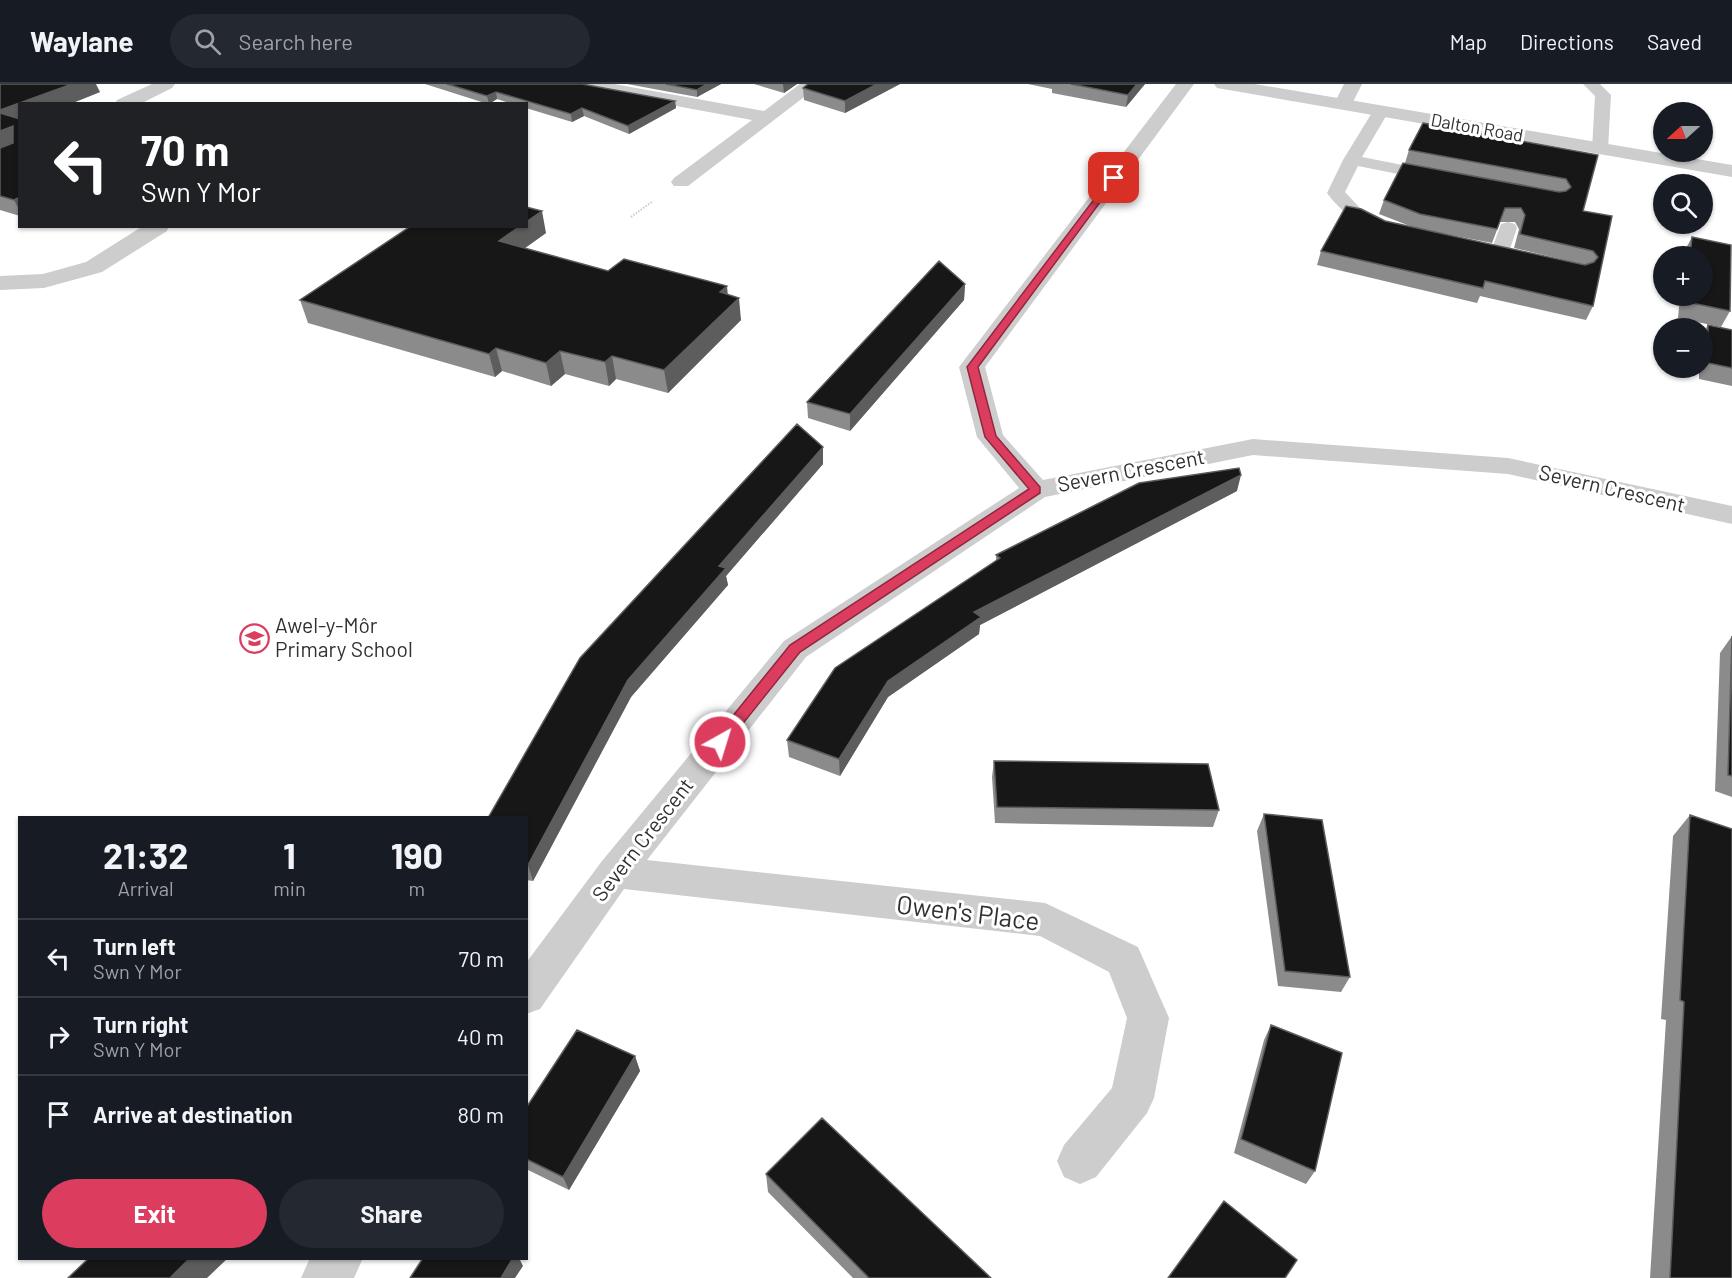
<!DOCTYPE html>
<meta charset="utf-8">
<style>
body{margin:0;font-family:Barlow,sans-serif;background:#242831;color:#f1f3f6;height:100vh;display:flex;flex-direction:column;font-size:22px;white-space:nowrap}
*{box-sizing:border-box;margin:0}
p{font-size:20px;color:#9ea1a6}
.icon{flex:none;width:33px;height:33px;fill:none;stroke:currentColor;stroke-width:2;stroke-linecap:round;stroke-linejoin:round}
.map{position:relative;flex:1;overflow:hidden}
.sheet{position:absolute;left:18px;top:732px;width:510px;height:444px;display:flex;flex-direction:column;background:#171b24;border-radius:0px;box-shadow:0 2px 4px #0004}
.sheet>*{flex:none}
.top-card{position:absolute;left:18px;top:18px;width:510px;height:126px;border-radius:0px;box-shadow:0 2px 4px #0004;background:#202124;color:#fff;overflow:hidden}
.needle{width:39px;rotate:249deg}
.fabs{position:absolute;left:1653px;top:18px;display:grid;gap:12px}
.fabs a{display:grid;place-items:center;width:60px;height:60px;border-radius:50%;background:#171b24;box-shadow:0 2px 4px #0004;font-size:30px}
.pin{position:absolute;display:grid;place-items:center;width:51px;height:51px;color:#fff;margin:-26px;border-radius:12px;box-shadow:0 3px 9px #0006}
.me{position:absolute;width:66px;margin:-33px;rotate:39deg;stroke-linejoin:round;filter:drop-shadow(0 0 4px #0008)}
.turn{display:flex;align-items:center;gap:21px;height:126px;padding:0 24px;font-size:27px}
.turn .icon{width:78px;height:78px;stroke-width:2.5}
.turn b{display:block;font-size:42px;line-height:51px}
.eta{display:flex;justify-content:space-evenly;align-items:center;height:102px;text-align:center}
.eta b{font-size:36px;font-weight:700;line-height:42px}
.primary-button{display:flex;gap:12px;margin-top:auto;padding:12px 24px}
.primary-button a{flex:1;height:69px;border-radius:36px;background:#dc3d5f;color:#fff;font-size:24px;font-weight:700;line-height:69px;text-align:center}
.primary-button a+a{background:#242831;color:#f1f3f6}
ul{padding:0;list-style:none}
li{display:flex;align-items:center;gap:18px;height:78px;padding:0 24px;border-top:2px solid #363941}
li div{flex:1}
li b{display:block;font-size:22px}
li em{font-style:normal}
header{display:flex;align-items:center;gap:36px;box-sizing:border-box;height:84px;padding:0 30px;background:#171b24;border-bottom:2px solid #363941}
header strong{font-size:28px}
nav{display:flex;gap:33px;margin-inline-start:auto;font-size:21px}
.search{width:420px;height:54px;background:#242831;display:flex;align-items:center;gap:15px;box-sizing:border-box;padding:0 21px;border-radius:33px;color:#9ea1a6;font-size:22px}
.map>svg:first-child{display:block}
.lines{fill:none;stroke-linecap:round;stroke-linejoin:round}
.path{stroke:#cacaca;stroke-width:2;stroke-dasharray:1.5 1.5;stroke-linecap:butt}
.service{fill:#cdcdcd;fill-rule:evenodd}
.minor{fill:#cdcdcd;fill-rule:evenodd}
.tertiary{fill:#cdcdcd;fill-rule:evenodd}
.wall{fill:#8b8b8b;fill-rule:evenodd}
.shaded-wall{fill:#5d5d5d}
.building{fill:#171717;stroke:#5d5d5d;stroke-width:1.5}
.route{fill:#dc3d5f;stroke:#8f283e;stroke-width:1.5}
.labels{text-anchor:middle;stroke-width:6;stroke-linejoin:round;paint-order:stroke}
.far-street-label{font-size:18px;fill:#303030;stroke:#fff}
.street-label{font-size:21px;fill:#303030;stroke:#fff}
.poi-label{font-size:21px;fill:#303030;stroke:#fff;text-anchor:start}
.near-street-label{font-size:26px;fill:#303030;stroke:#fff}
</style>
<header>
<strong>Waylane</strong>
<div class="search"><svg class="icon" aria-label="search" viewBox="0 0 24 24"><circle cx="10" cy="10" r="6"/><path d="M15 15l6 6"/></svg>Search here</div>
<nav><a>Map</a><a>Directions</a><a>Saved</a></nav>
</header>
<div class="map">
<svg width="1732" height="1194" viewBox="0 0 1732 1194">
<rect width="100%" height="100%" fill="#fff"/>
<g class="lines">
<!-- path -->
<path class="path" d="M631,133L653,117"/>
<!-- service -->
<path class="service" d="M1583,0H1600L1611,11L1608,65L1606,69H1594L1592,65L1595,12Z
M1381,22L1389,27L1362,73L1438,88L1444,89L1447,93L1444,97L1438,98L1358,82L1345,108L1359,123L1389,138L1391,142L1389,146C1368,151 1338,125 1327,109L1343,76L1373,27Z
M1508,138L1515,140L1517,144L1507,174H1493L1490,170L1501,140Z"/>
<!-- minor -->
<path class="minor" d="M152,0H175L172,4L140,20H115L117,16Z
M575,0H614L764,27L800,0H821L688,102H674L671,98L674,94L752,36L584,5L578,4Z
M1176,0H1194L985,283L1003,351L1043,396L1253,355L1508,374L1732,422V440L1508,390L1253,371L1045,413L806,573L647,776L1045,819L1138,863L1169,934L1154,1014L1147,1029L1096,1093L1080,1100L1064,1093L1057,1077L1064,1061L1112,1004L1127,934L1109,888L1040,852L624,805L540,925L526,930V879L602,777L784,557L1019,404L977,353L959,283Z
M1344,0H1362L1350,24H1336L1334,20Z
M143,142H169L167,147L102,188L44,204L0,206V192L43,190L86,178Z
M310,1174H363L354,1194H301Z"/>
<!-- tertiary -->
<path class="tertiary" d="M1214,0H1255L1732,81V93L1223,5L1217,4Z"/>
</g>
<!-- wall -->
<path class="wall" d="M0,0L100,8L70,20H20V132L0,126Z
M425,0H582L675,17L676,24L629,50L584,32L572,38L526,24V20H512L497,15L488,20Z
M627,0H721L697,13Z
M754,0H797L784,9Z
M900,0L845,29L804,16L803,4Z
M1028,0H1145L1126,23L1052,9V5Z
M1409,66L1598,71L1583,127L1612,132L1593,222L1586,236L1480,212L1477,219L1317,181L1321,167L1385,137L1415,144L1379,130L1384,116L1405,79ZM1500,138H1515L1519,145L1514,164L1586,181L1415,144L1492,159Z
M546,149L525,164L608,187L728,211L741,236L668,309L616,295L609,302L565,290L551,302L502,287L495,293L308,239L300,216Z
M1692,153L1731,161L1730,227L1721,243L1678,234L1680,212H1702V172H1683L1684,168Z
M965,200L964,216L850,347L808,334L807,318Z
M1708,241L1732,246V302L1699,295V284H1702V250Z
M823,363V380L726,492L728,501L631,613L533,797L526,796V734Z
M1237,407L980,541L979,550L888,613L840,692L789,673L787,656L996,477V471Z
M1732,552V713L1715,707L1720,569Z
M994,677L1219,726L1213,743L995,739L992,693Z
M1264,730L1350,893L1341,908L1278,902L1257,747Z
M1690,731L1732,1194H1650L1666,936L1661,935L1673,752Z
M1271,941L1315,1087L1306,1100L1234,1069L1264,956Z
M635,972L640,987L569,1106L526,1085V1024Z
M766,1090L991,1194H853L768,1108Z"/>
<!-- shaded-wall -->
<path class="shaded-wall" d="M72,0H96L100,8L70,20H20V39L0,37V26Z
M707,0H721L697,13V6Z
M783,0H797L784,9Z
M877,0H900L845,29V17Z
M1137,0H1145L1126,23L1128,11Z
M496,8L497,15L489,20L487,12Z
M675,17L676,24L629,50L628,42Z
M582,24L584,32L572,38L571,30Z
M13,42L20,56L0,67V47Z
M20,113V127L14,116Z
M542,127L546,149L504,179L499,157L520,142H526V138Z
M965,200L964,216L850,347V330Z
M727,202L729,223L739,214L741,236L668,309L664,286L720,208Z
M496,264L502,287L495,293L489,270Z
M560,267L565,290L551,302L546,279Z
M612,272L616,295L609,302L605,278Z
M823,363V380L726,492L728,501L631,613L533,797L528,781L628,596L719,482Z
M1241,391L1237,407L980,541L979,550L888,613L840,692L839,675L888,597L974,528Z
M635,972L640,987L569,1106L563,1093Z
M190,1174H228L207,1194H170Z
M513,1174H519L523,1182L515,1194H501Z"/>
<!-- building -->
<path class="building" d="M0,0H72L0,26Z
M447,0H582L675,17L628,42L582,24L571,30L496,8L487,12Z
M666,0H707L697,6Z
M808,0H877L845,17L803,4Z
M1071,0H1137L1128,11Z
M0,29L20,35V113L14,116L0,112V64L13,59V42L0,47Z
M1423,39L1598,71L1583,127L1612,132L1593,222L1485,197L1483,204L1321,167L1346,122L1361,125L1385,137L1585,181L1594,178L1598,173L1593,167L1520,150L1525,131L1521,124H1505L1497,145L1420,130L1384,116L1403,79L1559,108L1566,107L1571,103L1566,95L1409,66Z
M526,123L542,127L526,138Z
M411,142H520L499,157L608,187L624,175L727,202L720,208L739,214L664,286L612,272L605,278L560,267L546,279L496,264L489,270L300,216Z
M1692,153L1731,161L1730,227L1687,218V212H1702V172H1690Z
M939,177L965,200L850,330L807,318Z
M1708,241L1732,246V284L1708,279Z
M797,340L823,363L719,482L726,484L628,596L528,781H526V734H488L580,574Z
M1239,384L1241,391L974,528L981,533L888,597L839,675L787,656L835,584L1000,474L996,471L1139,399Z
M1732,552V692L1728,691Z
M994,677L1208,680L1219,726L997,723Z
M1264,730L1322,736L1350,893L1285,887Z
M1690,731L1732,745V1194H1670L1684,918L1680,916Z
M1271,941L1342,969L1315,1087L1241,1055Z
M577,946L635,972L563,1093L526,1075V1024Z
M822,1034L991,1194H869L766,1090Z
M1224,1117L1297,1176L1285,1194H1168Z
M89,1174H190L170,1194H68Z
M423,1174H513L501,1194H410Z"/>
<!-- route -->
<path class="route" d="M1111,93L1118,94L978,283L996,352L1040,403V409L800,568L725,662H715L713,658L715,654L790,561L1029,405L985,353L967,283Z"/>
<!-- icons -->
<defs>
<symbol id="school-ring" viewBox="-11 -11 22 22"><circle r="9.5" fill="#fff" stroke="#dc3d5f" stroke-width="1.5"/><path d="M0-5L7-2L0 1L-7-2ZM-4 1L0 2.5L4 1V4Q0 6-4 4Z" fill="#dc3d5f"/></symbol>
</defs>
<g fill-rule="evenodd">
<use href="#school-ring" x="238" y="538" width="33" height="33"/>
</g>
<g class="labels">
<!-- far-street labels -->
<g class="far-street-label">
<text transform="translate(1477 44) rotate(10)" y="6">Dalton Road</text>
</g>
<!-- street labels -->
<g class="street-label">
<text transform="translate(1131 387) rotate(-11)" y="7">Severn Crescent</text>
<text transform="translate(1612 405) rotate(13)" y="7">Severn Crescent</text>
<text transform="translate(643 756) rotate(-52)" y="7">Severn Crescent</text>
</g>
<!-- poi labels -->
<g class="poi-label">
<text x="275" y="549">Awel-y-Môr<tspan x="275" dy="24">Primary School</tspan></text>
</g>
<!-- near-street labels -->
<g class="near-street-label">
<text transform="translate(968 829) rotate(7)" y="9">Owen's Place</text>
</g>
</g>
</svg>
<div class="fabs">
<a><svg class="needle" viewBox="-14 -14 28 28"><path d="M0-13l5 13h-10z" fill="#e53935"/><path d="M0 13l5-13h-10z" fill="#9ea1a6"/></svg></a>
<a><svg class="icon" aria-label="search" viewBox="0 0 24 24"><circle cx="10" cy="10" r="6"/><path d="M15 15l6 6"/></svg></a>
<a>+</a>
<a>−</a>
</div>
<div class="pin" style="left:1114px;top:94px;background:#d93025"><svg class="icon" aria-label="arrive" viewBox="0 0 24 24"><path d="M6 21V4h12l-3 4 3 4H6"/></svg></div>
<svg class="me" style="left:720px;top:658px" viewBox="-20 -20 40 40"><circle r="17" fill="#dc3d5f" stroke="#fff" stroke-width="3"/><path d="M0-11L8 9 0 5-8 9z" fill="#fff"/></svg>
<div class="top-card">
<div class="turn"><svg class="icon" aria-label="left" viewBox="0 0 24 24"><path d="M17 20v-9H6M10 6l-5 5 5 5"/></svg><div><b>70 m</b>Swn Y Mor</div></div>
</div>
<section class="sheet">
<div class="eta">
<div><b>21:32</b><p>Arrival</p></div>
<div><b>1</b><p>min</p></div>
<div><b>190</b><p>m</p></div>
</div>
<ul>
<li><svg class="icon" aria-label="left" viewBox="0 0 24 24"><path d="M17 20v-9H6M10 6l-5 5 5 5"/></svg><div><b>Turn left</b><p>Swn Y Mor</p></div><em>70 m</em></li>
<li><svg class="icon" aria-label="right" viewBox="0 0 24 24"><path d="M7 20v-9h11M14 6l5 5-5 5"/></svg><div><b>Turn right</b><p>Swn Y Mor</p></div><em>40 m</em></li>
<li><svg class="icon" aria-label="arrive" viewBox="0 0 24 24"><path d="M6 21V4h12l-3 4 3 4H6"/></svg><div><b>Arrive at destination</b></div><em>80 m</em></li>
</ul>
<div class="primary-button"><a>Exit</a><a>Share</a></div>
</section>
</div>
